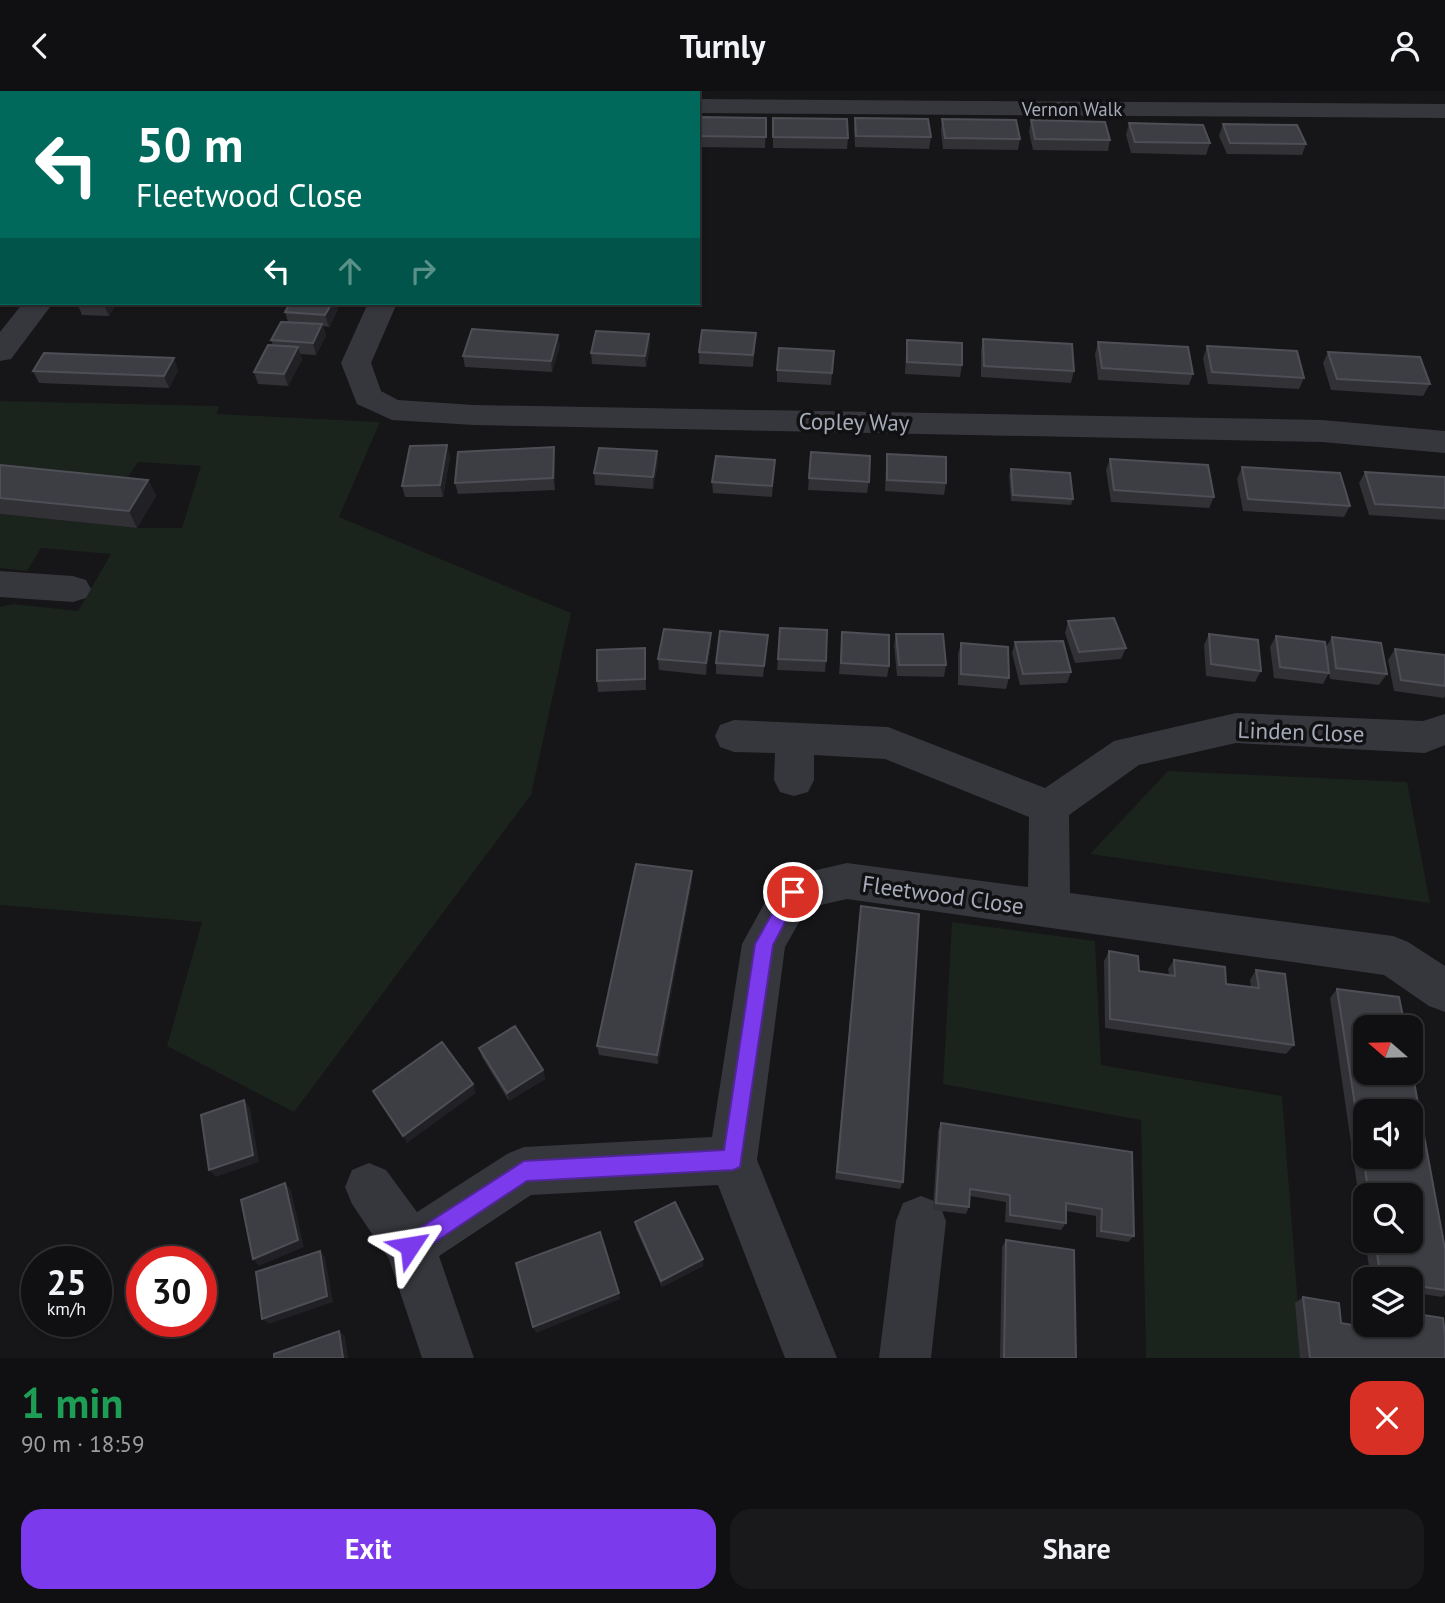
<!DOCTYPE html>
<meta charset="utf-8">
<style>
body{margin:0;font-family:"PT Sans",sans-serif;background:#19191b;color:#f1f3f6;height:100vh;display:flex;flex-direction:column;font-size:26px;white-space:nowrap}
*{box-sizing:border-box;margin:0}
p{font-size:23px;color:#9c9d9f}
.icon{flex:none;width:38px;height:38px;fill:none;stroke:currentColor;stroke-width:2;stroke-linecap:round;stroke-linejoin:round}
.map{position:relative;height:1267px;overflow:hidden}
.side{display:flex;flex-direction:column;background:#101012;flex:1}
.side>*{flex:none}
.banner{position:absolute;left:0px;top:0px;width:700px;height:214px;box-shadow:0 2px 5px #0004,0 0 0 2px #303032;background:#00695c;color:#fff;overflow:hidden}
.needle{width:46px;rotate:290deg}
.tools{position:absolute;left:1353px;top:924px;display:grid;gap:14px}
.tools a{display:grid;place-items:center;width:70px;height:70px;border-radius:14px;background:#101012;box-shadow:0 2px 5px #0004,0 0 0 2px #303032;font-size:35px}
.speed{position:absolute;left:21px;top:1155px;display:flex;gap:14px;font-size:35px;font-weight:700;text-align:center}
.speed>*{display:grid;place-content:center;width:91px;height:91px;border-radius:50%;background:#101012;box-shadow:0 2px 5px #0004,0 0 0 2px #303032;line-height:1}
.speed small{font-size:18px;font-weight:400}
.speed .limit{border:10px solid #d22;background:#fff;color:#111}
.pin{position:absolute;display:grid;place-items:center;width:60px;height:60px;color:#fff;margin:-30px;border:4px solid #fff;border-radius:50%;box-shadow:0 2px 7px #0007}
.me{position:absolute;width:77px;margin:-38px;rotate:57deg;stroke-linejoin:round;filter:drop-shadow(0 0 5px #0008)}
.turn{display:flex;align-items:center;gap:24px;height:147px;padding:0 21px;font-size:32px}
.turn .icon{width:91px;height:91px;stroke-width:2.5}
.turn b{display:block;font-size:49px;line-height:60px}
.lanes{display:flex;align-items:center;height:66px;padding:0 21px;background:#0003;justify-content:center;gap:35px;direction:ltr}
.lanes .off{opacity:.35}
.round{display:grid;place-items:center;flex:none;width:74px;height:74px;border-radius:21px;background:#19191b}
.summary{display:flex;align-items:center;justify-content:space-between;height:119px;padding:0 21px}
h1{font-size:42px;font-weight:800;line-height:52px;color:#1e9e55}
.primary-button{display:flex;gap:14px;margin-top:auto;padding:14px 21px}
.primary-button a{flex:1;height:80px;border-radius:21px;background:#7c3aed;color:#fff;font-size:28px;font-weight:800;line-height:80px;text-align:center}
.primary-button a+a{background:#19191b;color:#f1f3f6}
header{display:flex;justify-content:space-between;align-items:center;height:91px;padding:0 21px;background:#101012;font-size:32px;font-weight:800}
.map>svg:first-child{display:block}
.green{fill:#1b231d}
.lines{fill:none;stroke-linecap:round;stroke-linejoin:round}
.minor{fill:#36373d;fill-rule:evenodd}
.wall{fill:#313136}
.shaded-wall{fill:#212024}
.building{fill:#3d3e44;stroke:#4e4f56;stroke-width:2;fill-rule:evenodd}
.route{fill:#7c3aed;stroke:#51269a;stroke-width:2}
.labels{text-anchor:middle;stroke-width:7;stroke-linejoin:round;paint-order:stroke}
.far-street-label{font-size:19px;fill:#a6abb9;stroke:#111013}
.street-label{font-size:23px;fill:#a6abb9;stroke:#111013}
</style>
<header><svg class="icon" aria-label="back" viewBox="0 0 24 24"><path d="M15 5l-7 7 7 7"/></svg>Turnly<svg class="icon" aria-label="person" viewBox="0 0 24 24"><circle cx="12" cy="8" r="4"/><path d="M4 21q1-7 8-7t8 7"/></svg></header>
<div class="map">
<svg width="1445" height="1267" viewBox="0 0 1445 1267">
<rect width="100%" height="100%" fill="#161518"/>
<!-- green -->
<path class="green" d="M0,310L219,315L217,323L380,331L339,426L571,522L531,704L294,1021L167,955L202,831L0,814V516L13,513L78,520L111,463L41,457L27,480L0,477V423L137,437H182L201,375L138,371L121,397L0,389Z
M1168,680L1407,691L1430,812L1090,763Z
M952,831L1095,850L1101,974L1282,1005L1302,1267H1146L1141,1029L943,993Z"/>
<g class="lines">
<!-- minor -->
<path class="minor" d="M200,0H224L199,2Z
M419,0H443V2H419Z
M698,8L1445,13V27L698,22Z
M23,212H53L11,268L0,270V241Z
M368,212H397L371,272L381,300L398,309L474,314L1322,329L1445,340V362L1322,351L474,334L392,329L357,313L341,272Z
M0,480L73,485L86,489L91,498L86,507L73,511L0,506Z
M1236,622L1423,630L1445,623V654L1425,662L1236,652L1139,674L1069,724L1070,802L1393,845L1408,851L1445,875V921L1429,915L1384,884L847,808L807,817L785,856L757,1069L837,1267H785L718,1094L531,1104L439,1165L474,1267H422L389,1168L352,1113L345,1096L352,1079L369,1072L386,1079L417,1121L507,1063L524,1056L712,1046L742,853L778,788L847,772L1028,796L1029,726L885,668L814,664V689L808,701L794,705L780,701L774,689L775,662L734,661L720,656L715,645L720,634L734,629L888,636L1045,697L1114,650Z
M921,1105L939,1112L946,1130L931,1267H879L896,1130L903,1112Z"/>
</g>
<!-- wall -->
<path class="wall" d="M116,0H172L171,2H116Z
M238,0H267L266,2H239Z
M698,26L766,27L765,57L698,56Z
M773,27L848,47L847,58L773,57Z
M855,27L931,46L929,58L855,56L854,38Z
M942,28L1020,48L1018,59L943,58L941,40Z
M1031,29L1110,49L1108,60L1033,59L1029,41Z
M1129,32L1210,52L1206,64L1131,62L1126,44Z
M1223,33L1306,53L1302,64L1227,63L1219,45Z
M77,212H117L109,225L82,224Z
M338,218L329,236L323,235L326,245L316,264L300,263L302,268L288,295L258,293L254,281L273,254L271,249L288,231L285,221Z
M756,242L753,276L699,273V261Z
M649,243L650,255L646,276L592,273L591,262Z
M983,248L1074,280L1071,292L981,286V260Z
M907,249L962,274L960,286L905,283L906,261Z
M1098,251L1193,283L1189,294L1098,289L1095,263Z
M560,255L552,281L465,276L463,265Z
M1207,255L1304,287L1299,298L1208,293L1203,267Z
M834,260L831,294L777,291V279Z
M1328,261L1430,293L1423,305L1331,299L1323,272Z
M178,279L169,297L39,292L33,280Z
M447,354L450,366L443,406H405L402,395Z
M657,360L658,372L653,398L595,394L594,382Z
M811,361L869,391L867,402L808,399Z
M887,363L946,392L944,404L885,400L886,374Z
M555,368V399L458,403L455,392Z
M1110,368L1214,406L1209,417L1111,411L1106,379Z
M775,369L772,406L713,402L712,391Z
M0,374L148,389L156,405L137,437L0,423Z
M1242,376L1350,415L1344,426L1243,420L1237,388Z
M1011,378L1073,408L1071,414L1011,410L1009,384Z
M1365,381L1445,386V429L1369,424L1359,392Z
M1068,530L1126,557L1121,568L1075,572L1065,542Z
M780,537L826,570L825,581L777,579Z
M842,541L889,575L887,586L839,583Z
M711,542V553L706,584L659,579L658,568Z
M896,543L946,574L944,586L897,585L894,554Z
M1209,543L1261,580L1255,591L1206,585L1204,554Z
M768,544L763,586L716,583V572Z
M1276,545L1326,556L1332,546L1387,583L1379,594L1330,588L1329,582L1323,593L1274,587L1270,556Z
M1015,551L1071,581L1067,592L1020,594L1012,562Z
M961,552L1009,587L1006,598L958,594V563Z
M645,557L646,599L598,601L597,590Z
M1395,558L1445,564V605L1444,607L1394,600L1388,569Z
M692,780V790L658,973L599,964L597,955Z
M861,815L903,1091L900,1098L835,1088Z
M1109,860L1139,880L1169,884L1168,878L1174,869L1226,893L1251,896L1250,889L1256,879L1294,954L1286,963L1105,937L1104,870Z
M1337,898L1445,1158V1204L1442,1206L1410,1201V1188H1371L1365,1150H1410V1104H1365V1149L1330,907Z
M479,957L543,979L545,988L509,1010L482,966Z
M941,1032L1132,1061L1134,1145L1128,1151L1096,1146V1125L1066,1120V1132L1061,1139L1005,1131L1006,1111L970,1105L969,1116L966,1123L933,1119L938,1040Z
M635,1131L703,1175L662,1196L636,1138Z
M1006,1149L1076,1267H1000L1002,1156Z
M1303,1206L1341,1232L1374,1238L1373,1234H1410L1445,1267H1300L1295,1212Z"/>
<!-- shaded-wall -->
<path class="shaded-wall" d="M2,164V184L0,186V167Z
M105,212H117L109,225L104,214Z
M332,212H336L338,218L329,236L325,224Z
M322,233L326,245L316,264L313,252Z
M649,243L650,255L646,276L645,265Z
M558,244L560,255L552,281L551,270Z
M298,256L302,268L288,295L284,283Z
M174,267L178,279L169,297L164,285Z
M447,354L450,366L443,406L440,394Z
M554,356L555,368V399L553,387Z
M657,360L658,372L653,398V386Z
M148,389L156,405L137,437L129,420Z
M711,542V553L706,584V572Z
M692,780V790L658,973L657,964Z
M543,979L545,988L509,1010L507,1002Z
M473,993L476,1002L407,1052L403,1045Z
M244,1009L250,1017L259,1071L216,1086L209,1079Z
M285,1092L291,1099L304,1156L259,1175L253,1168Z
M320,1160L325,1166L333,1211L269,1233L262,1228Z
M703,1168V1175L662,1196L661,1190Z
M619,1202L620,1208L536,1242L533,1236Z
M339,1240L345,1245L348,1267H343Z"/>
<!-- building -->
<path class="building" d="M363,0H398L397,2H362Z
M698,26L766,27V46L698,45Z
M773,27L847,28L848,47L773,46Z
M855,27L928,28L931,46L856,45Z
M942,28L1016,29L1020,48L945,47Z
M1031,29L1105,31L1110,49L1035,48Z
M1129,32L1203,34L1210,52L1135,51Z
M1223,33L1297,34L1306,53L1230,52Z
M0,134H2V164L0,167Z
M77,212H105L104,214L77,213Z
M290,212H332L325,224L285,221Z
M281,231L322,233L313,252L271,249Z
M472,238L558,244L551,270L463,265Z
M702,239L756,242L753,264L699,261Z
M596,240L649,243L645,265L591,262Z
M983,248L1072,253L1074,280L984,275Z
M907,249L962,252V274L907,271Z
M1098,251L1188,256L1193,283L1102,277Z
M268,254L298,256L284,283L254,281Z
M1207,255L1297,260L1304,287L1212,281Z
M779,257L834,260L832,282L777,279Z
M1328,261L1420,266L1430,293L1337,288Z
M44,262L174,267L164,285L33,280Z
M447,354L440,394L402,395L410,355Z
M554,356L553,387L455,392L458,361Z
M599,357L657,360L653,386L594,382Z
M811,361L870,365L869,391L809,387Z
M887,363L946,366V392L887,389Z
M716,365L775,369L772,395L712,391Z
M1110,368L1208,374L1214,406L1114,399Z
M0,374L148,389L129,420L0,407Z
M1242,376L1340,382L1350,415L1248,408Z
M1011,378L1070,382L1073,408L1013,404Z
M1365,381L1445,386V417L1375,413Z
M1114,527L1126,557L1079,561L1068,530Z
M780,537L827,539L826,570L778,568Z
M664,538L711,542L706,572L658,568Z
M720,540L768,544L764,575L716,572Z
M842,541L889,544V575L841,572Z
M896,543H943L946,574H899Z
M1209,543L1258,549L1261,580L1211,573Z
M1276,545L1325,551L1329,582L1280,576Z
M1332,546L1381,552L1387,583L1336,577Z
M1063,550L1071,581L1023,583L1015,551Z
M961,552L1008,556L1009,587L961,583Z
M645,557V588L597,590V559Z
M1395,558L1445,564V595L1401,589Z
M636,773L692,780L657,964L597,955Z
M861,815L919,823L903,1091L837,1081Z
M1109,860L1138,865L1139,880L1175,885L1174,869L1225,876L1226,893L1259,897L1256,879L1285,883L1294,954L1110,928Z
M1337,898L1399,906L1405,936H1365V982H1410V969L1445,1158V1199L1410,1194V1188H1381L1375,1150H1410V1104H1369ZM1365,1020H1410V1066H1365Z
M515,935L543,979L507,1002L479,957Z
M442,951L473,993L403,1045L373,1000Z
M244,1009L253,1064L209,1079L201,1024Z
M941,1032L1132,1061L1134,1145L1101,1140L1102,1118L1066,1112V1132L1010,1124V1104L970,1098L969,1116L936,1112Z
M285,1092L298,1149L253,1168L241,1109Z
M675,1111L703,1168L661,1190L635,1131Z
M600,1141L619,1202L533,1236L516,1172Z
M1006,1149L1074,1159L1076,1267H1004Z
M320,1160L327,1205L262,1228L256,1181Z
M1303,1206L1339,1212L1341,1232L1384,1240V1234H1410V1222L1443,1227L1445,1244V1267H1310Z
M339,1240L343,1267H274V1263Z"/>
<!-- route -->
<path class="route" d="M793,793L799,796L801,801L773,854L740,1076L733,1079L527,1090L417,1163L410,1166L403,1163L399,1155L403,1148L524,1070L724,1059L755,853L787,796Z"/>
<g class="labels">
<!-- far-street labels -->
<g class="far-street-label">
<text x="1072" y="25">Vernon Walk</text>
</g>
<!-- street labels -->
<g class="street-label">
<text transform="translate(854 331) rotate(1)" y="8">Copley Way</text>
<text transform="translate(1301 641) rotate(2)" y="8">Linden Close</text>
<text transform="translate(943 804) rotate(8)" y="8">Fleetwood Close</text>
</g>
</g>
</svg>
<div class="tools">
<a><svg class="needle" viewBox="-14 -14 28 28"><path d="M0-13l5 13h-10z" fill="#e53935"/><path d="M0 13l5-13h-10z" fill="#9c9d9f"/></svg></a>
<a><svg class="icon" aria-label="sound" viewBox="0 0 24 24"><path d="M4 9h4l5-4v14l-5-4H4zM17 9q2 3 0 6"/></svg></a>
<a><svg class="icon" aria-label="search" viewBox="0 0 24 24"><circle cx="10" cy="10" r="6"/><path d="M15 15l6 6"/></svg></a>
<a><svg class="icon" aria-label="layers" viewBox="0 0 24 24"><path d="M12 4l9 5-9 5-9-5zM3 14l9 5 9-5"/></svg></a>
</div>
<div class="speed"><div>25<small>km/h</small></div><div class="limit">30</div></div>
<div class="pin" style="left:793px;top:801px;background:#d93025"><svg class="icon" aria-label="arrive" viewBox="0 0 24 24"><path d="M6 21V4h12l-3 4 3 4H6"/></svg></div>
<svg class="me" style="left:410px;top:1155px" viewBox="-20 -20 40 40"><path d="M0-17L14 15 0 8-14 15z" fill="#7c3aed" stroke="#fff" stroke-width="4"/></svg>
<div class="banner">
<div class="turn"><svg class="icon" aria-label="left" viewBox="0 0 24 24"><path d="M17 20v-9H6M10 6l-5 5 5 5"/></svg><div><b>50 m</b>Fleetwood Close</div></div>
<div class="lanes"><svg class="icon" aria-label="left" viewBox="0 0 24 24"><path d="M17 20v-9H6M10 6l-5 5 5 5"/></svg><svg class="icon off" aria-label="ahead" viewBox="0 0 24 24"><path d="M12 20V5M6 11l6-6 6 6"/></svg><svg class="icon off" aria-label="right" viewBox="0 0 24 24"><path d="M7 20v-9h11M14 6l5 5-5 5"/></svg></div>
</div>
</div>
<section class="side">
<div class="summary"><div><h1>1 min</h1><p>90 m · 18:59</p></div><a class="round" style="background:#d93025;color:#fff"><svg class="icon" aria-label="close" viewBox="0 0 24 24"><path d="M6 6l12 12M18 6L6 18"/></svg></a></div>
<div class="primary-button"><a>Exit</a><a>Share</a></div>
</section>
